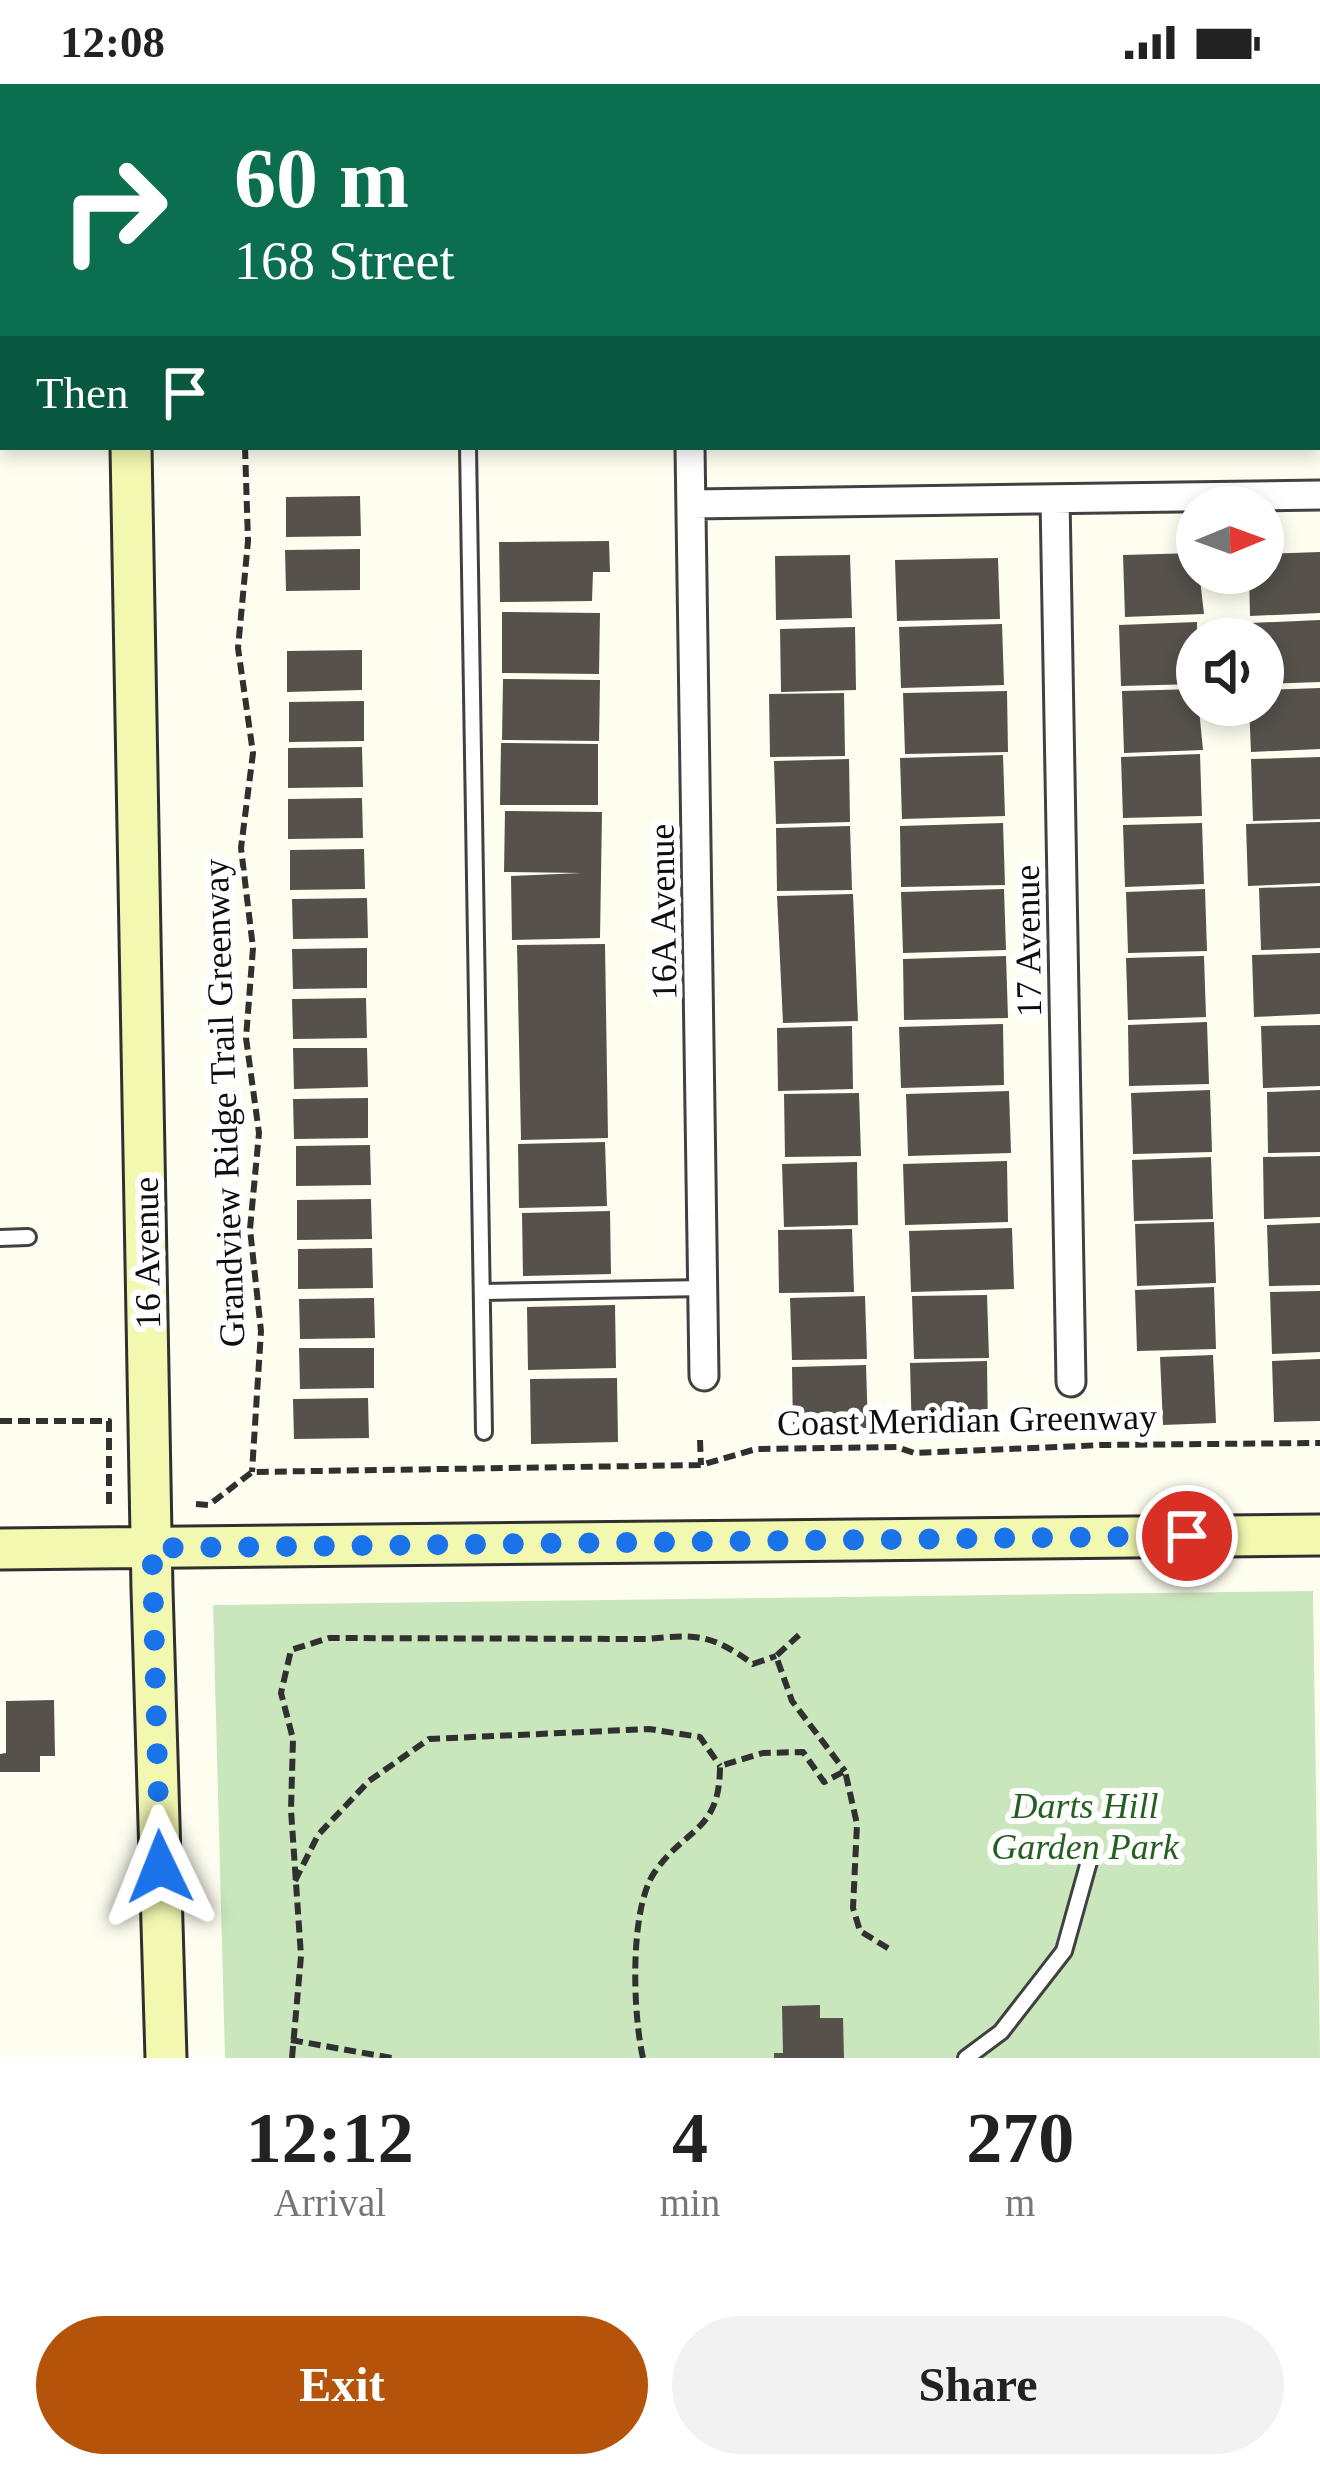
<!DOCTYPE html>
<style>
body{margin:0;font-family:"Times New Roman",serif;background:#f2f2f2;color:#222;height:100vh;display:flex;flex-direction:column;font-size:45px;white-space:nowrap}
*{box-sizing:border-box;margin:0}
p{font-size:39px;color:#767676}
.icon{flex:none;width:66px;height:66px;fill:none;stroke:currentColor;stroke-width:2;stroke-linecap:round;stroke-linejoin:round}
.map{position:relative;height:1974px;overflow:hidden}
.drawer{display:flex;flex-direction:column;background:#fff;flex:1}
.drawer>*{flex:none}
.hud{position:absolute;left:0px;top:0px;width:1320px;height:366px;box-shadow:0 6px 18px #0003;background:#0b6e4f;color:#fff;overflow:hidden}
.needle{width:78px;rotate:89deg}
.tools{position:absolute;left:1176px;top:402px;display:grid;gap:24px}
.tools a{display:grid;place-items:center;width:108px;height:108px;border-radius:50%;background:#fff;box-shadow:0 6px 18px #0003;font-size:60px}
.pin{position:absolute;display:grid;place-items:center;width:102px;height:102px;color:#fff;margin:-51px;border:6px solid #fff;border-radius:50%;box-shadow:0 3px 12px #0007}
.me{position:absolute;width:132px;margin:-66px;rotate:358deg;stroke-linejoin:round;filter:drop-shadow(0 0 9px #0008)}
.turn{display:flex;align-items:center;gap:42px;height:252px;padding:0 36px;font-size:54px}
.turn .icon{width:156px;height:156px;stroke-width:2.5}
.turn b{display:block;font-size:84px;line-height:102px}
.then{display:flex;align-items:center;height:114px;padding:0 36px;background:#0003;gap:24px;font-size:45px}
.eta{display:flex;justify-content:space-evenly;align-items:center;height:204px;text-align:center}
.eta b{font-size:72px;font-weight:800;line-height:84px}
.primary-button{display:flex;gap:24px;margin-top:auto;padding:24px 36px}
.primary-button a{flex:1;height:138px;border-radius:72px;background:#b45309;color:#fff;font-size:48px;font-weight:800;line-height:138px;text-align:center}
.primary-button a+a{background:#f2f2f2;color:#222}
.status{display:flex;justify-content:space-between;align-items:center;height:84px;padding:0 60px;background:#fff;direction:ltr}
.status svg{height:33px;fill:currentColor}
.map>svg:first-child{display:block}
.green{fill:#cae6bc}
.building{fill:#56514b}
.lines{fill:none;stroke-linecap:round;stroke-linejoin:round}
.service-casing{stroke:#414141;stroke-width:20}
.minor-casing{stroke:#414141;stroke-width:33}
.secondary-casing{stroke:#303030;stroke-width:45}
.path{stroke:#303030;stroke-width:6;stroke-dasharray:12 6;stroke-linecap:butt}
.service{stroke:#fff;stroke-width:14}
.minor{stroke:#fff;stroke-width:27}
.secondary{stroke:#f3f8b0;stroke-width:39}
.route{stroke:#1a73e8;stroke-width:21;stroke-dasharray:0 37.8}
.labels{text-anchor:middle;stroke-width:12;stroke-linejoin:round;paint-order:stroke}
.street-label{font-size:36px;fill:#0e0e0e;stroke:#fff}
.park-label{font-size:36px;font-style:italic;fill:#256023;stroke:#fff}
</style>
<div class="status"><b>12:08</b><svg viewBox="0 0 49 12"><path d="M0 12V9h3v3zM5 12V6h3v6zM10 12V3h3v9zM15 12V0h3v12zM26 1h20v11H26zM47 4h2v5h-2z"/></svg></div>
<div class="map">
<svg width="1320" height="1974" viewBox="0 0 1320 1974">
<rect width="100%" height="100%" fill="#fefef0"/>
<!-- green -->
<path class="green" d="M1313,1507L1320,1974H225L213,1521Z"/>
<!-- building -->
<path class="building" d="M360,412L361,452L286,453V413Z
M609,457L610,488H593L592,517L500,518L499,458Z
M360,465V506L286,507L285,466Z
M1320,468V529L1250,532L1249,489H1263V470Z
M1197,469L1204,530L1125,533L1123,471Z
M850,471L852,534L776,536L775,472Z
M998,474L1000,535L897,537L895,476Z
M502,528L600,529L599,590L502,589Z
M1320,536V598L1263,600V555H1250V539Z
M1197,538V600L1121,602L1119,541Z
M1002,540L1004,601L901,604L899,543Z
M855,543L856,606L781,608L780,545Z
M362,566V606L287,608V567Z
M503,595L600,596L599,657L502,656Z
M1320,604V665L1251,668L1249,621H1263V606Z
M1197,605L1203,666L1124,669L1122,607Z
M1007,607L1008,668L905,670L903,609Z
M844,609L845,672L770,673L769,610Z
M364,617V657L289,658V618Z
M501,659L598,660V721H500Z
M362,663L363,703L288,704V664Z
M1200,670L1202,732L1123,734L1121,673Z
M1003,671L1005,732L902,735L900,674Z
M1320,673V735L1253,737L1251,675Z
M849,675L850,738L776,740L774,677Z
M362,714L363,754L288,755V715Z
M505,727L602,728L600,854L512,856L511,792L582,789L504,788Z
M1320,738V799L1248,802L1246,740Z
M1003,739L1005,801L901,803L900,742Z
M1202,739L1204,800L1125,803L1123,741Z
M850,742L852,806L777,807L776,744Z
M364,765L365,805L290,806V766Z
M1320,802V864L1261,866L1259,804Z
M1004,805L1006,866L903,869L901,808Z
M1205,805L1207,867L1128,869L1126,808Z
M853,810L858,937L783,939L777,812Z
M367,814L368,854L293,855L292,815Z
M605,860L608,1054L521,1056L517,861Z
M367,864V904L293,905L292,865Z
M1320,869V930L1254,933L1252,871Z
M1006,872L1008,934L904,936L903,875Z
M1204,872L1206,933L1128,936L1126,874Z
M366,914L367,954L293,955L292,915Z
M1207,938L1209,1000L1129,1002L1128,941Z
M1003,940L1004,1001L901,1004L899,943Z
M1320,941V1002L1263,1004L1261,942Z
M852,942L853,1005L778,1007L777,944Z
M293,964H367L368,1003L294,1005Z
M1210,1006L1212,1068L1133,1070L1131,1009Z
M1320,1006V1068L1268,1069L1267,1008Z
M1009,1007L1011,1069L908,1072L906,1010Z
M859,1009L861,1072L785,1073L784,1010Z
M368,1014V1054L294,1055L293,1015Z
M605,1058L607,1122L519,1124L518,1060Z
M370,1061L371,1101L296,1102V1062Z
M1320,1072V1133L1264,1135L1263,1073Z
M1211,1073L1213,1135L1134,1137L1132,1076Z
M1007,1077L1008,1138L905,1141L903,1080Z
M857,1078L858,1141L784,1143L782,1080Z
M371,1115L372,1155L297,1156V1116Z
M610,1127L611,1190L523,1192L522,1129Z
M1214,1138L1216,1199L1137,1202L1135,1140Z
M1320,1139V1201L1269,1202L1267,1141Z
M1012,1144L1014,1205L911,1208L909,1147Z
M852,1145L854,1208L779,1209L778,1146Z
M372,1164L373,1204L298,1205V1165Z
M1214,1203L1216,1265L1137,1267L1135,1206Z
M1320,1207V1268L1272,1270L1270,1208Z
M987,1211L989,1274L914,1275L912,1212Z
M865,1212L867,1275L792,1276L790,1214Z
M374,1214L375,1254L300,1255L299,1215Z
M615,1221L616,1284L528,1286L527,1223Z
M299,1264H374V1304L300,1305Z
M1213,1271L1216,1339L1163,1341L1160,1273Z
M1320,1275V1337L1274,1338L1272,1277Z
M987,1277L988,1353L912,1354L910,1279Z
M866,1281L868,1344L793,1346L792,1283Z
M617,1294L618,1358L531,1360L530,1295Z
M368,1314L369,1354L294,1355L293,1315Z
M54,1616L55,1672H40V1688H0V1670L6,1669V1617Z
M820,1921V1934H843L844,1974H774V1969H783L782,1922Z"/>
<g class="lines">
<defs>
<path id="service" d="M462,0V3
M468,363L484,1348
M0,1154L28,1153
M483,1208L704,1204
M966,1974L1001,1948L1064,1867L1090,1774"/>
<path id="minor" d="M683,0V3
M690,363L704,1292
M1055,415L1071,1298
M691,420L1320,411"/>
<path id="secondary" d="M124,0V3
M131,363L152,1505L166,1974
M0,1465L1320,1451"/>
</defs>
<!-- service casing -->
<use href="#service" class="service-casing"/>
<!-- minor casing -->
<use href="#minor" class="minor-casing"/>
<!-- secondary casing -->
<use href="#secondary" class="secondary-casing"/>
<!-- path -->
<path class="path" d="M237,0V3
M245,363L248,457L238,564L253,669L241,764L253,864L246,954L259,1049L250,1145L261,1247L252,1388
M0,1337H109V1421
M700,1356L701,1381
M196,1420L209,1421L252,1388L701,1381L756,1365L897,1363L914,1369L1102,1361L1320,1359
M799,1551L776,1572L792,1617L845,1687
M295,1797L318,1751L369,1697L429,1655L649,1645L700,1653L720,1682
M291,1956L392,1974
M292,1974L301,1872L291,1726L293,1655L281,1609L291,1566L329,1554L647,1555C697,1550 711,1550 753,1580L776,1572
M643,1974C633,1931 629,1827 654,1789C685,1743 720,1749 720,1682L763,1669L803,1668L824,1698L845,1687L857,1740L853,1824L860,1847L891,1866"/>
<!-- service -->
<use href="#service" class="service"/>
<!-- minor -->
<use href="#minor" class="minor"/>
<!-- secondary -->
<use href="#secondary" class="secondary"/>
</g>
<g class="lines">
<!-- route -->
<path class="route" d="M160,1783L152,1464L1187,1452"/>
</g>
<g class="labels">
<!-- street labels -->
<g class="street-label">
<text transform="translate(662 828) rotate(-91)" y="13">16A Avenue</text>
<text transform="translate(1027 857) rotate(-91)" y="13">17 Avenue</text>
<text transform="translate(223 1019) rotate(-92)" y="13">Grandview Ridge Trail Greenway</text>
<text transform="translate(146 1169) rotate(-91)" y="13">16 Avenue</text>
<text transform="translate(967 1335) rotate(-1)" y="13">Coast Meridian Greenway</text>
</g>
<!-- park labels -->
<g class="park-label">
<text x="1085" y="1734">Darts Hill<tspan x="1085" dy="41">Garden Park</tspan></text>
</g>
</g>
</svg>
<div class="tools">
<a><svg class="needle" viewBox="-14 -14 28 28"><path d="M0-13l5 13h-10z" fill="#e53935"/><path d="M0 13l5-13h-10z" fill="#767676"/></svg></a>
<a><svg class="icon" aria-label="sound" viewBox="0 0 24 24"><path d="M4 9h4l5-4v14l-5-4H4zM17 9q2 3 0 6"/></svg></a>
</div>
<div class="pin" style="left:1187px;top:1452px;background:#d93025"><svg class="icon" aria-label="arrive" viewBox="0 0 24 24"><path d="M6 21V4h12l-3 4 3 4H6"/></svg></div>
<svg class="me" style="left:160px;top:1783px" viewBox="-20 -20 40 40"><path d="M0-17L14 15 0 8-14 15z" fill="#1a73e8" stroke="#fff" stroke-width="4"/></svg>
<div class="hud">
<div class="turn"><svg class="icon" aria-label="right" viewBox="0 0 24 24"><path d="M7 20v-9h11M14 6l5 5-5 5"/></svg><div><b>60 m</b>168 Street</div></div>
<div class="then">Then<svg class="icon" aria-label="arrive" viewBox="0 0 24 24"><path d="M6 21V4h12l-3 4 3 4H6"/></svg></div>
</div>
</div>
<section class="drawer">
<div class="eta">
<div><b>12:12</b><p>Arrival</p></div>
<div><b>4</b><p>min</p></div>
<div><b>270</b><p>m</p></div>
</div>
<div class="primary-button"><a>Exit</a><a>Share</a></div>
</section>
